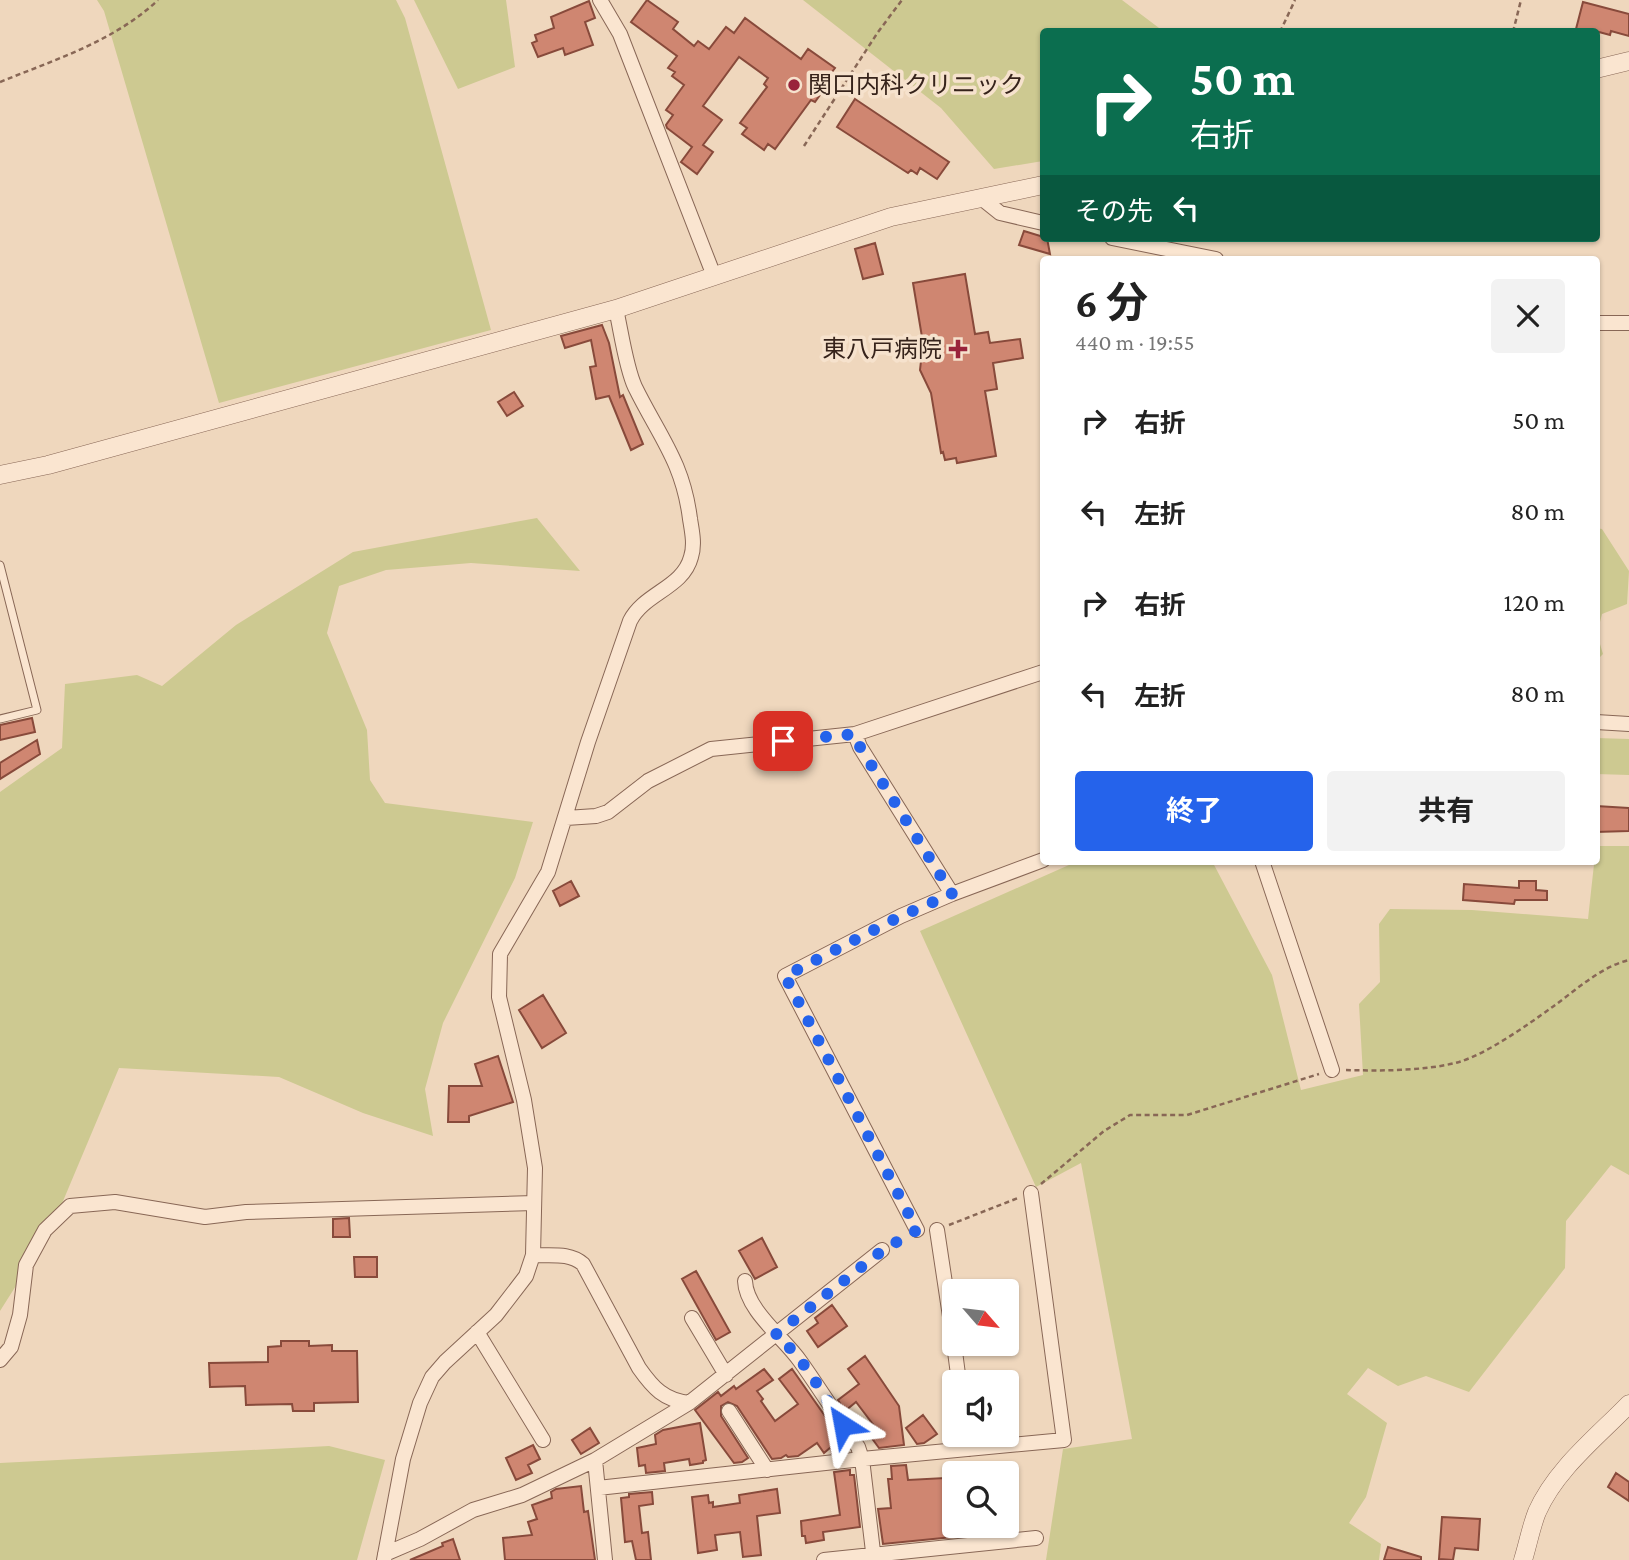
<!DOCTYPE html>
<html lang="ja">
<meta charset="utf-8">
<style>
body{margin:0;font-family:"Crimson Pro","Noto Sans JP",serif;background:#f2f2f2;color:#222;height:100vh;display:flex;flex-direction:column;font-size:26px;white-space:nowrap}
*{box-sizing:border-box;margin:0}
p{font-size:23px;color:#767676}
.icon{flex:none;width:38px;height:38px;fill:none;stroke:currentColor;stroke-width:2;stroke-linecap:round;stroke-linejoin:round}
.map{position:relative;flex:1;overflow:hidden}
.sheet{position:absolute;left:1040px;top:256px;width:560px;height:609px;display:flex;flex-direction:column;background:#fff;border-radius:7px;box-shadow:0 2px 5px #0004}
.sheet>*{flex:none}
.top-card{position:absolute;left:1040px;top:28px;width:560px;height:214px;border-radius:7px;box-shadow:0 2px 5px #0004;background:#0b6e4f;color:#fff;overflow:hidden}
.needle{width:46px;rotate:118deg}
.fabs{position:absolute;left:942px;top:1279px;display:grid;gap:14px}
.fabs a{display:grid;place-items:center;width:77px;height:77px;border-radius:7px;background:#fff;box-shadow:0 2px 5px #0004;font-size:35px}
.pin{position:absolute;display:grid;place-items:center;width:60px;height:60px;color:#fff;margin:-30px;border-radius:14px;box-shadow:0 4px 10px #0006}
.me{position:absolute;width:77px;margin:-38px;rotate:326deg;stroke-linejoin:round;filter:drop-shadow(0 0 5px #0008)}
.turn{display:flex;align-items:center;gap:24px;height:147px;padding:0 35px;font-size:32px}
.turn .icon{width:91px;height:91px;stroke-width:2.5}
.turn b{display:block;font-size:49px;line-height:60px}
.then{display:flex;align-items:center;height:66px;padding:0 35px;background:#0003;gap:14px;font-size:26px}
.round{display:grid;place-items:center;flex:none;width:74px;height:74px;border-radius:7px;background:#f2f2f2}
.head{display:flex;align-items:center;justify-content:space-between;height:119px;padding:0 35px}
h1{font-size:42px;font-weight:700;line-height:52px}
.cta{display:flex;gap:14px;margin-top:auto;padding:14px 35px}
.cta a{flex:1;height:80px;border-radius:7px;background:#2563eb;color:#fff;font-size:28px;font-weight:700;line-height:80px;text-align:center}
.cta a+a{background:#f2f2f2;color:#222}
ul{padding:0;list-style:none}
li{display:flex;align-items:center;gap:21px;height:91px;padding:0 35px}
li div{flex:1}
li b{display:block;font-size:26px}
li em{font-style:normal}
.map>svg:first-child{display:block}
.green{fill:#cdc991}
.building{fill:#cf8671;stroke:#884a3b;stroke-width:2}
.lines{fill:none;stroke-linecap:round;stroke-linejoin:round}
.service-casing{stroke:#886756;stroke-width:9}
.minor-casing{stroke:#886756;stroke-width:16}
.tertiary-casing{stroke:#886756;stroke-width:19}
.path{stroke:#886756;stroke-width:2.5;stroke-dasharray:5 3.5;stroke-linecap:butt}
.service{stroke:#fae5d0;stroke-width:7}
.minor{stroke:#fae5d0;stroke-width:14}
.tertiary{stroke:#fae5d0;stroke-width:18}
.route{stroke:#2563eb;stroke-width:12;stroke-dasharray:0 21.6}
.poi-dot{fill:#99233b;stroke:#f6e2cd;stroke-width:2.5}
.labels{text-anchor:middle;stroke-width:7;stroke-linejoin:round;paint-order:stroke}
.poi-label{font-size:24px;fill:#36231b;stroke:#f6e2cd;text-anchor:start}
</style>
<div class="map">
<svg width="1629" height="1560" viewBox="0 0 1629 1560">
<rect width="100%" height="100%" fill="#efd7bd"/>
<!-- green -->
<path class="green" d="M97,0H396L405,18L491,330L219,403L104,11Z
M414,0H506L515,67L458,89Z
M803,0H1122L1163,31L1043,32V161L994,169L941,108Z
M537,518L580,571L471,563L386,570L339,586L327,633L367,730L370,780L385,803L533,822L515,878L443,1023L425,1089L433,1136L363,1113L279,1077L119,1068L50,1232L0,1311V792L62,748L65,684L137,675L162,686L236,625L353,552Z
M1596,528L1602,529L1629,571L1627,604L1602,614L1597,634L1603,654L1596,661Z
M1596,738L1629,739V775L1596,774Z
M1596,846H1629V1175L1611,1165L1566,1221L1565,1268L1469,1392L1426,1376L1398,1386L1368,1368L1347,1394L1387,1423L1366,1497L1349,1523L1381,1544L1379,1560H1046L1063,1449L1132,1439L1081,1163L1036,1187L920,931L1078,861H1212L1272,975L1301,1090L1363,1075L1359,1004L1380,982L1379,924L1390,909L1472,910L1588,919Z
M329,1446L385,1460L357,1560H0V1463Z"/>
<!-- building -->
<path class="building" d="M647,0L678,22L673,29L694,46L698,41L709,49L726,27L734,33L745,18L801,59L808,49L835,68L819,89L822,92L815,102L811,100L775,149L768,144L764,150L742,134L747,128L740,123L767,87L764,84L768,78L739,57L703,106L722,120L703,145L713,152L697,174L681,162L692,147L667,128L666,125L673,115L666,110L684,85L672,76L675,72L668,68L677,56L631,22Z
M589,1L595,18L585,22L593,45L565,55L563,48L538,57L532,43L537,41L535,35L554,28L551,17Z
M1583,2L1629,14V36L1611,31L1610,35L1599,32L1598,35L1596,32L1576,29Z
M855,99L949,162L937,179L920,168L917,174L911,170L908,173L837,127Z
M1024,231L1047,238L1050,254L1019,245Z
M875,243L883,274L863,279L855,249Z
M965,274L975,334L988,332L990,343L1020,339L1023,358L993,363L997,389L985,391L996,456L957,463L956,458L945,460L943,452L941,453L931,393L920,370L923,343L913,283Z
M602,325L609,343L620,397L623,395L643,444L631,450L609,396L596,399L590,367L596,366L591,340L565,348L561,336Z
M514,392L523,406L507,416L498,402Z
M32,718L35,732L0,740V725Z
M37,740L40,754L0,779V763Z
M1596,806L1629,808V831L1596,832Z
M571,881L579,896L560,906L553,891Z
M1519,881H1536V890L1547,891V900H1515L1514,904L1463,900L1464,884L1519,888Z
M543,995L566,1033L542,1048L519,1010Z
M498,1056L513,1102L469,1116V1122H448L449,1086H482L475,1064Z
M349,1218L350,1237H333V1219Z
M762,1238L777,1267L755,1279L739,1251Z
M354,1257H377V1277H355Z
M696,1271L730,1332L716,1340L682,1279Z
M832,1305L847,1326L818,1347L807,1331L818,1323L815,1318Z
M281,1341H309V1346L332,1345V1351H357L358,1402L314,1403V1411H293L292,1404L246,1405L245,1386L210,1387L209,1363L268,1362V1347L281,1346Z
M865,1356L899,1406L904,1445L879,1448L868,1433L875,1427L856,1402L845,1411L838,1400L859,1384L848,1369Z
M764,1369L773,1380L757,1391L763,1399L761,1401L775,1421L798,1404L779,1379L792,1369L846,1446L837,1452L832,1453L831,1447L824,1453L817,1443L798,1456L788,1457L786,1455L781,1458L772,1459L737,1406L728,1402L721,1406V1416L748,1458L742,1462L734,1463L695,1410L718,1392L721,1396L734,1386L736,1389Z
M923,1415L937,1434L924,1443L917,1444L906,1428Z
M700,1423L706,1460L703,1461V1463L690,1465L689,1459L664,1463L665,1471L646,1473L645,1465L639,1466L637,1448L656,1444L655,1435L663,1430Z
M590,1428L599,1443L581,1454L572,1440Z
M533,1445L540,1459L528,1465L532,1473L516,1480L506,1458Z
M906,1465L908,1480L945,1478L947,1496L954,1490V1526H983V1534L883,1544L878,1509L891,1508L888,1479H892L891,1466Z
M850,1470V1475H854L860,1527L823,1532L824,1540L806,1543L805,1536H802L801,1521L840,1515L834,1472Z
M1616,1473L1629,1482V1501L1608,1487Z
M581,1486L584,1512L588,1511L595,1560H505L503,1538L532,1535L528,1522L537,1519L532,1505L552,1498L551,1492L556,1489Z
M777,1489L780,1513L757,1516L761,1555L743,1557L740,1532L715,1535L717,1550L698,1553L692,1497L708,1495L709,1503L713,1502V1507L740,1503L739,1495Z
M652,1492L653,1504L639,1506L642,1533L648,1532L651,1560H636L632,1541L625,1542L621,1498L629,1497V1494Z
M1442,1517L1480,1519L1478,1550L1455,1548L1453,1560L1439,1559Z
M453,1539L460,1560H410L443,1546L442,1543Z
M1388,1547L1421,1557V1560H1384Z"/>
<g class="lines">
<defs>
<path id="service" d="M0,565L37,710L0,719"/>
<path id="minor" d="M600,0L620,34L714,276
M980,197L1000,213L1043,223
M1112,238L1216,259
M1596,323H1629
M1596,722L1629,724
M855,734L860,747L952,894
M566,818L596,816L608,812L648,781L711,749L855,734L1043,672
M1262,861L1332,1070
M917,1230L785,976L901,916L952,894L1043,860
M937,1230L954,1343
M533,1255C551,1256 569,1252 583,1264L639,1368C653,1388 664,1400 689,1403
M745,1281C746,1310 784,1338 800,1361C820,1389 838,1418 858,1447L862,1459L1064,1440L1031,1193
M692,1318L726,1375
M477,1332L543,1440
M954,1344L959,1382
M0,1360L11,1347L20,1315L26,1265L45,1230L70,1206L115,1202L205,1217L246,1212L534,1203
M729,1411L767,1470
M967,1435L969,1449
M598,1488L862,1459L874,1560
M385,1554L420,1539L473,1510L522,1495L595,1460
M384,1560L403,1459L420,1403L432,1377L445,1362L496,1315L526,1276L533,1255L535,1168L524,1100L499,997L500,954L548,872L588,742L630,621C644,593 683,588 691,557C695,545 692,531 690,519C683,462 659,436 635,387C626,368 621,331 616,309
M605,1560L595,1460L689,1403L882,1250
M824,1560L1036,1538"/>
<path id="tertiary" d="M1596,69L1629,61
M0,475L48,465L616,309L891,217L1043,185
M1523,1560C1528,1544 1531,1527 1537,1512C1556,1469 1597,1437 1629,1404"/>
</defs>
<!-- service casing -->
<use href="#service" class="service-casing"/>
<!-- minor casing -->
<use href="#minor" class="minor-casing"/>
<!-- tertiary casing -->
<use href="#tertiary" class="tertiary-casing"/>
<!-- path -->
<path class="path" d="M1280,32L1295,0
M1513,32L1521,0
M0,82C54,60 115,41 158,0
M804,146L878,32L902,0
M1346,1070C1380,1071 1426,1071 1459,1062C1488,1053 1526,1026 1551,1008C1575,991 1600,967 1629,960
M1041,1184L1104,1131L1130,1115H1187L1319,1074
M949,1225L1018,1198"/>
<!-- service -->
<use href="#service" class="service"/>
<!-- minor -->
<use href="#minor" class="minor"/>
<!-- tertiary -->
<use href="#tertiary" class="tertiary"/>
</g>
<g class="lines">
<!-- route -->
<path class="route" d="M783,741L855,734L860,747L952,894L901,916L785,976L917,1230L883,1250L775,1335C804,1356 823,1396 843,1425"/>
</g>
<!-- markers -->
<g class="poi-dot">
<circle cx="794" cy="85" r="7"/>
<path d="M954.5 338.5h7v7h7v7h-7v7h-7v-7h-7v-7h7z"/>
</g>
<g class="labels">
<!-- poi labels -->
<g class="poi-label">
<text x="808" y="93">関口内科クリニック</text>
<text x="942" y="357" text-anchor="end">東八戸病院</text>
</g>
</g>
</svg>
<div class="fabs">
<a><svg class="needle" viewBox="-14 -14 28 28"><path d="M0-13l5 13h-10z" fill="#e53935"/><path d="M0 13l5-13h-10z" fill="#767676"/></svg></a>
<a><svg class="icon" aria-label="sound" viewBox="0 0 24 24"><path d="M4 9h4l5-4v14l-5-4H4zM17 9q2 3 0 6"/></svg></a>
<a><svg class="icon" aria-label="search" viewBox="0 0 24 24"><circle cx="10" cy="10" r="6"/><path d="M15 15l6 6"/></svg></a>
</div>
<div class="pin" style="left:783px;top:741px;background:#d93025"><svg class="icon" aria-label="arrive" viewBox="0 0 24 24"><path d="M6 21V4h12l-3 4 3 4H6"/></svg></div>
<svg class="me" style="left:843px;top:1425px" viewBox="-20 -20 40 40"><path d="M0-17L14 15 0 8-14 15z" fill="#2563eb" stroke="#fff" stroke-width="4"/></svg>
<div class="top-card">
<div class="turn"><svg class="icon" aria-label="right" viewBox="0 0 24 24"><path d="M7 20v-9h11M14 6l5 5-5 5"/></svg><div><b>50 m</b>右折</div></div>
<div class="then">その先<svg class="icon" aria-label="left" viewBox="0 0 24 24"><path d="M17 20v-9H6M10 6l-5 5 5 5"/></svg></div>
</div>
<section class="sheet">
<div class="head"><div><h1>6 分</h1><p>440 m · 19:55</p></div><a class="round"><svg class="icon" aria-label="close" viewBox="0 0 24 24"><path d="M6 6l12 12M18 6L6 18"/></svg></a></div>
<ul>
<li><svg class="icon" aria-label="right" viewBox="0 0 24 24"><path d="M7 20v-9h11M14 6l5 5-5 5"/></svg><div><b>右折</b></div><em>50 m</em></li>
<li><svg class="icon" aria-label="left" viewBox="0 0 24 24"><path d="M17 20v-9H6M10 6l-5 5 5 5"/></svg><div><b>左折</b></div><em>80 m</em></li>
<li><svg class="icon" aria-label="right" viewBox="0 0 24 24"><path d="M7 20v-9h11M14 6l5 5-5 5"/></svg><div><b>右折</b></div><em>120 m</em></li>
<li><svg class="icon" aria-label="left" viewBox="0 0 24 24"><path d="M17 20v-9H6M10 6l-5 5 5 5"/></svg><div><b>左折</b></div><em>80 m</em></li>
</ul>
<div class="cta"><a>終了</a><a>共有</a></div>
</section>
</div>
